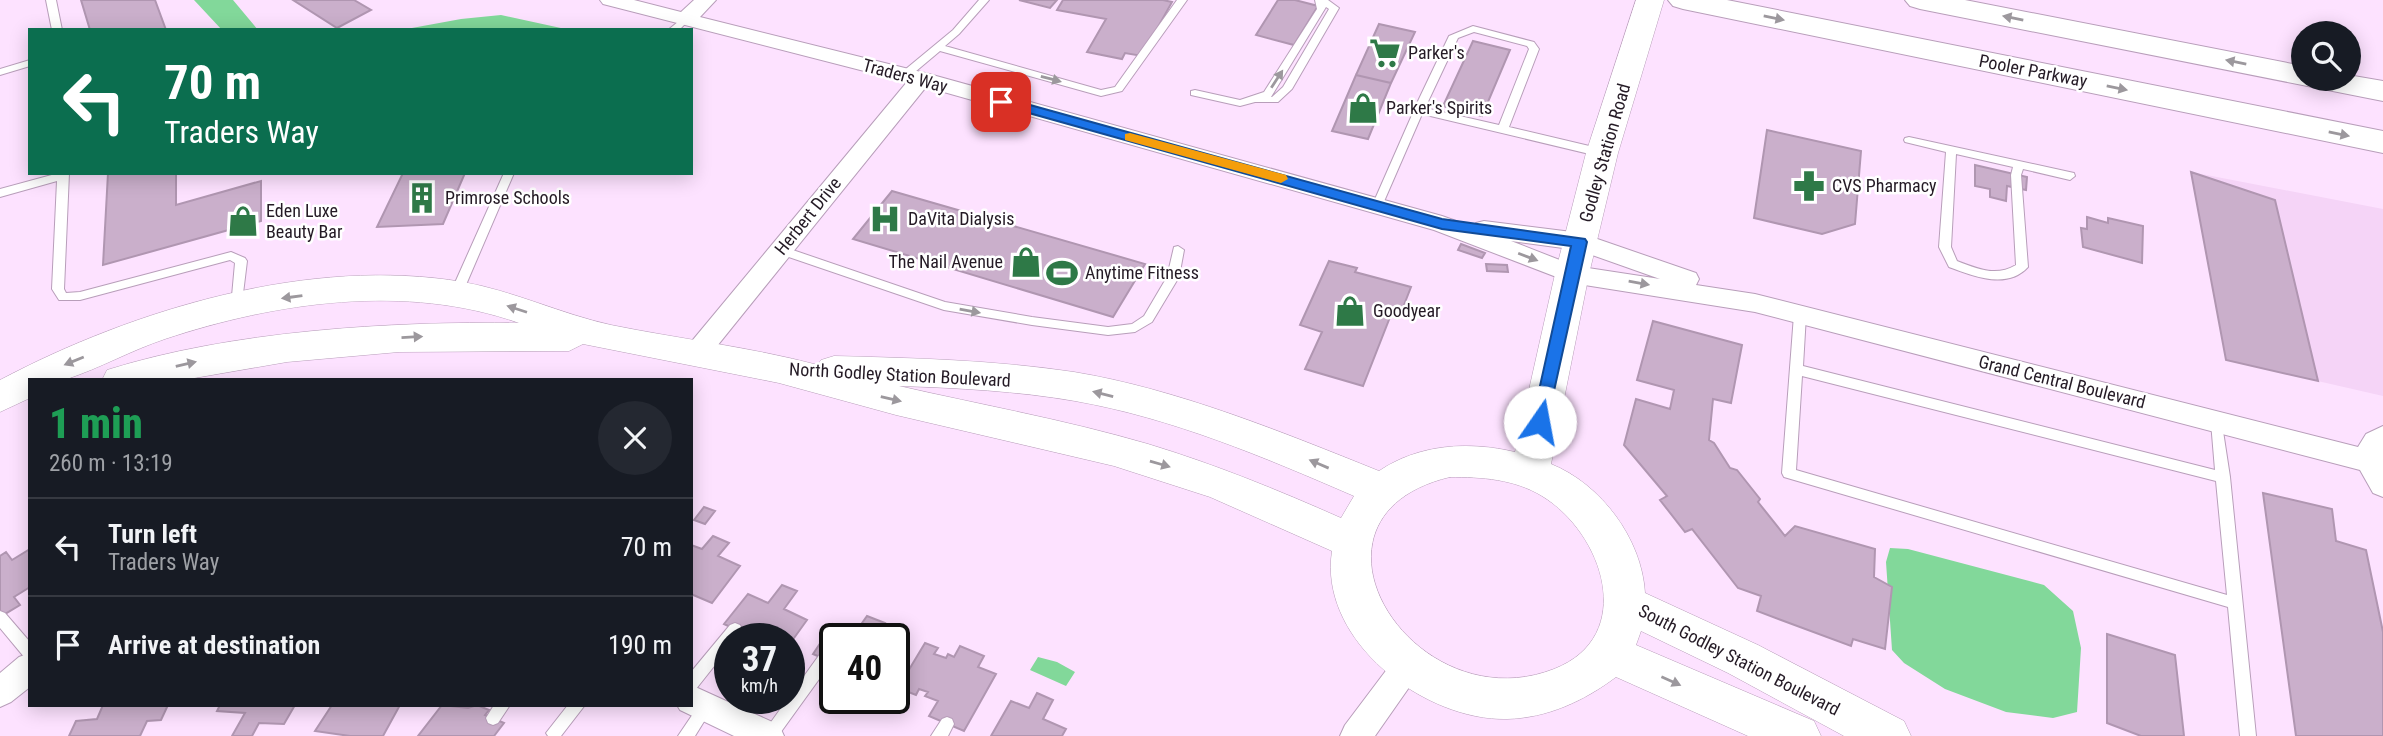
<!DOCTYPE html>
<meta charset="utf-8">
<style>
body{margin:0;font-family:"Roboto Condensed",sans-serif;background:#242831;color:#f1f3f6;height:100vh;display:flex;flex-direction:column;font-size:26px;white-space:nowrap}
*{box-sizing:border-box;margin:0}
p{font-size:23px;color:#9ea1a6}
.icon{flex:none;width:38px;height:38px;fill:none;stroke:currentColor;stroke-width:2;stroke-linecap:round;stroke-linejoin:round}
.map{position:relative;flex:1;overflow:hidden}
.details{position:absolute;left:28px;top:378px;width:665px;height:329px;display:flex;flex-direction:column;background:#171b24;border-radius:0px;box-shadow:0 4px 18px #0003}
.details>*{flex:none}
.banner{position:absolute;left:28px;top:28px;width:665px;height:147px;border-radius:0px;box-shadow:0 4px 18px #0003;background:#0b6e4f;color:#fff;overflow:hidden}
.fabs{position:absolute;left:2291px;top:21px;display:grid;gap:14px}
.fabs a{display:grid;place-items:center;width:70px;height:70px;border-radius:50%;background:#171b24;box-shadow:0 4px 18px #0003;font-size:35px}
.speed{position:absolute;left:714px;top:623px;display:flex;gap:14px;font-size:35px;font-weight:700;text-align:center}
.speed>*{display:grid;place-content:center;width:91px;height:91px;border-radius:50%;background:#171b24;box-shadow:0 4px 18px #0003;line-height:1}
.speed small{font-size:18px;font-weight:400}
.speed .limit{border:4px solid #111;border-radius:10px;background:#fff;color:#111}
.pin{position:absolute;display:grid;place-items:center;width:60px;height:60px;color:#fff;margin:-30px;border-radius:14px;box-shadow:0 4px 10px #0006}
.me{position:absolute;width:77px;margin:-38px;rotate:12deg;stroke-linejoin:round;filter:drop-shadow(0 0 5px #0008)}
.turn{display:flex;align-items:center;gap:24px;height:147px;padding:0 21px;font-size:32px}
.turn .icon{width:91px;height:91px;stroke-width:2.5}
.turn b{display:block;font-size:49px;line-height:60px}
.round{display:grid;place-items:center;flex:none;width:74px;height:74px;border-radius:37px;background:#242831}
.head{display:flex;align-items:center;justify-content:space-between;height:119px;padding:0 21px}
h1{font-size:42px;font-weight:800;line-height:52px;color:#1e9e55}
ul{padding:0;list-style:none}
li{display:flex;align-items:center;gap:21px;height:98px;padding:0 21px;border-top:2px solid #363941}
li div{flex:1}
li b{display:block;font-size:26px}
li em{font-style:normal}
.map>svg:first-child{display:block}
.built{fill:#f5d4f7}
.water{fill:#82d89a}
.building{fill:#caafcb;stroke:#b096b1;stroke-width:2}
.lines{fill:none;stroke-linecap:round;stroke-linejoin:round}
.lane-casing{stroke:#b89eba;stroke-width:2}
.street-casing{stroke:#b89eba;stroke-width:2}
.secondary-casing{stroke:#b89eba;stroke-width:1}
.primary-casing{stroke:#b89eba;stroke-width:2}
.lane{fill:#fff;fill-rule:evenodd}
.street{fill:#fff;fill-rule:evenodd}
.secondary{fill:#fff;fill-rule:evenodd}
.primary{fill:#fff;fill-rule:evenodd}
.oneway{fill:#9c989d}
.route{fill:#1a73e8;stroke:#114b97;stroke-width:2}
.slow{fill:#f59e0b}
.labels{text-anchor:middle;stroke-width:5;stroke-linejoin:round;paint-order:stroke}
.poi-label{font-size:18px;fill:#241a25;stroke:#fff;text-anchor:start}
.street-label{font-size:18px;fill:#241a25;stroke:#fff}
</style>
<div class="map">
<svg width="2383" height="736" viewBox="0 0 2383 736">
<rect width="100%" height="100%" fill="#fde2ff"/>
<!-- built -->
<path class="built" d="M2191,172L2383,209V396L2226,360Z"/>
<!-- water -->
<path class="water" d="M194,0H233L258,30H222Z
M501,15L570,30H401L461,19Z
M1890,548L1908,549L2044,585L2073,611L2081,648L2077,712L2053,718L2006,712L1945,689L1904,663L1892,650L1886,562Z
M1038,657L1057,662L1075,672L1066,686L1030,670Z"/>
<!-- building -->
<path class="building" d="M81,0H155L166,30H90Z
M293,0H354L371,10L337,28Z
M1019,0H1057L1050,8Z
M1063,0H1163L1172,2L1142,56L1125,53L1122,59L1087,52L1106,19L1057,10Z
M1278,0H1295L1318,6L1294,45L1256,35Z
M1379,24L1415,32L1391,83L1356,75Z
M1473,41L1510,50L1482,116L1443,106Z
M1356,75L1391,83L1368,139L1332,131Z
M1767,130L1861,151L1855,224L1822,234L1754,218Z
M1975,165L2027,177L2026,190L2007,186L2006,201L1990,197V189L1975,186Z
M2191,172L2275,200L2318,381L2226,360Z
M108,173H176V205L261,181V221L103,265Z
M403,173H465L443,224L377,227Z
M892,191L1145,264L1113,317L853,239Z
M2087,217L2108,223V218L2143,226L2142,263L2083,247L2081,228L2087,229Z
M1461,244L1485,253L1482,258L1458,250Z
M1329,261L1357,268L1355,272L1411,287L1402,310L1394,307L1363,386L1305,369L1322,332L1300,325Z
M1486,264L1507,265L1508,272L1487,271Z
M1653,321L1742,345L1731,403L1713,399L1709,440L1714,443L1730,468L1737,470L1760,499L1758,502L1785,536L1795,526L1875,549L1874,577L1892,587L1885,649L1853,639L1851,646L1757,611L1761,596L1738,588L1692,529L1685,532L1660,500L1667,496L1624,445L1636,399L1670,409L1674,390L1637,380Z
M2263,493L2332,509L2336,541L2366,550L2383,632V736H2296Z
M704,507L715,511L705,524L694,520Z
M713,536L729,543L718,556L740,566L712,603L691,594V545L702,549Z
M30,549V587L14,597L20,605L0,617V556L6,552L12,560Z
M782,585L797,591L784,609L807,620L789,645V639H757L724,624L748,594L768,603Z
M867,616L885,623L878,634L890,639H835V670L831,668L834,663L813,654L833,624L855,633Z
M2107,634L2175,655L2184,736H2141L2107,723Z
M925,643L938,648L934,654L946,658L948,654L954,657L960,646L984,656L978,667L996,674L964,731L929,716L938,701L925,696L928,692L919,689L916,695L898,688Z
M1037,693L1053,700L1043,719L1066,729L1062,736H991L1011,701L1029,708Z
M103,705H168L161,720L147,721L140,736H69L76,721L97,719Z
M220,705H295L284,724L259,723L252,736H232L245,713L217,711Z
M332,705H400L383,736H350L315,731Z
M442,705L468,708L477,705L489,710L485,715L504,723L494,736H418Z"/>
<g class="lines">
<defs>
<path id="lane" d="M46,0H56L62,30H52Z
M979,0H989L959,34L945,46L1101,90L1115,87L1177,0H1187L1122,91L1101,96L940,51L909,77H901V73L953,30Z
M1315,0H1328L1339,8L1292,89L1278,102H1255L1240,106L1191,95V91L1195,90L1240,100L1264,92L1317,9ZM1326,7L1329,9L1283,87L1272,97H1271Z
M684,17L689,20L679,30H668Z
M1473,26L1534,42L1539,49L1509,127L1602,149L1607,153L1602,157L1422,114L1382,206L1377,210L1373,209L1372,206L1419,99L1449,36ZM1474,32L1527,46L1529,49L1499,125L1425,108L1458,38Z
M30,60V66L0,75V69Z
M1909,137L2074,173L2075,176L2070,180L2023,169L2021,175L2028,267C2007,290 1973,276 1949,267L1939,247L1946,152L1905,142L1904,140L1905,138ZM1956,154L2013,167L2011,175L2016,265C1996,277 1978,269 1957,261L1951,247Z
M59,173H69L64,289L66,293L80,292L231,252L245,258L247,261L241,310H233L231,307L235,263L230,260L80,300H59L52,289L57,181L0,197V189Z
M504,173H514L462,294L456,298L452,297L450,294Z
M781,246L945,302L1032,317L1108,327L1132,324L1144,316L1167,277L1174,247L1178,246L1184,250L1179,277L1152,322L1135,332L1108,335L1032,325L944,310L777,253L775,250Z
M1800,311L1806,315L1803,366L2215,470L2211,422L2213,418H2221L2230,477L2256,736H2240L2228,607L1784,477L1782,473L1794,315ZM1802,376L2216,481L2227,595L1796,470Z
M0,611L5,613L30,642V659L25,658L0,628Z
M735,623L740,625L742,629L736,639H730V646L696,689L691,691V672L730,625Z
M825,652L830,654L832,659L830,664L778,736H761L820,654Z
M706,700L711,702L713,707L695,736H678L701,702Z
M494,705H510L498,723L493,725L488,723L486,718Z
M568,705H585L561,736H548L546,733Z
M947,717L952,719L954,724L948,736H931L942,719Z"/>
<path id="street" d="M600,0H634L681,12L694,0H716L700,17L929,74L1442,216L1473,227L1476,223L1484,221L1580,233L1696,273L1699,279L1696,285L1755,294L2358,447L2366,434L2383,426V497L2373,493L2360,470L1755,312L1572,283L1434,230L926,87L705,361L696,364L687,361L683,354L687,347L907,82L603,4ZM1511,241L1578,250L1660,279L1575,266Z
M1408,652L1419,656L1424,666L1375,736H1340L1345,725L1397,656Z
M30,653V687L11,702L0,707V673L19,657Z
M691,685L779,725L784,736H734L680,710L677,705H691Z"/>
<path id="secondary" d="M1636,0H1664L1618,153L1589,274L1551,464C1601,484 1642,539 1645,593L1758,645L1904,721L1911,736H1844L1728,673L1641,631L1636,645L1814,721L1821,736H1748L1616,677C1584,701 1547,718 1507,719C1425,721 1318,641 1332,551L1210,497L1114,466L896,415L779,383L583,344L569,351L399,352L287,362L183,380H102L107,370C230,331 391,321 519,323C406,283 277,302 165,339C132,350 100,368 67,379C56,382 41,380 30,380V398L0,412V380C134,309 311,256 463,282C514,291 561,314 611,325C680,339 750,347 818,365L821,360L834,356C914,358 994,360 1074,372C1177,389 1282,432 1379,471C1419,444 1469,441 1515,452L1555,274L1586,153ZM899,386C958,388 1017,391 1075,401C1172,418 1264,457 1354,496L1341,518C1278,490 1214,464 1148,444C1066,420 982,405 899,386ZM1450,477C1482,477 1514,479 1542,496C1603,533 1638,636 1554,669C1413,724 1282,517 1450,477Z"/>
<path id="primary" d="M1668,0H1727L2383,131V153L1683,9L1673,6Z
M1905,0H1965L2303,66V79H2348V75L2383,81V101L1920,9L1910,6Z"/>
</defs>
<!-- lane casing -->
<use href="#lane" class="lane-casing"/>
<!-- street casing -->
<use href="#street" class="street-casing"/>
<!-- secondary casing -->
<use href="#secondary" class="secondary-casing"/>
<!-- primary casing -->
<use href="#primary" class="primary-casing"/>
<!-- lane -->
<use href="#lane" class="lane"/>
<!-- street -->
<use href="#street" class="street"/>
<!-- secondary -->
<use href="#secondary" class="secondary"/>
<!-- primary -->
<use href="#primary" class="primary"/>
</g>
<!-- one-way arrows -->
<defs><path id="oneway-solid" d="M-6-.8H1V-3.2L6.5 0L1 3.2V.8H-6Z" transform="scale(1.75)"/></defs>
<g class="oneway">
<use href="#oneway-solid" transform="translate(1774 18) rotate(11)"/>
<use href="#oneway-solid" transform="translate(2013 18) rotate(-169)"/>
<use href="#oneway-solid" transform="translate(2236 62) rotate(-169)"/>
<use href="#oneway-solid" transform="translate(1051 79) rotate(15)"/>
<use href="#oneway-solid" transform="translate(1277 79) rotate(-57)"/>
<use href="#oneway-solid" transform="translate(2117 88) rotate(11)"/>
<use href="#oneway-solid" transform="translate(2339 134) rotate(11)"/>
<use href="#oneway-solid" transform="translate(1528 257) rotate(21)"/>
<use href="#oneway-solid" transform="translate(1639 283) rotate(10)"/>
<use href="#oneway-solid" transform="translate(292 297) rotate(172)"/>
<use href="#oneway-solid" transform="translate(517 309) rotate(-162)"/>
<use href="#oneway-solid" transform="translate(970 311) rotate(10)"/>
<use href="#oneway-solid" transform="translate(412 337) rotate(-3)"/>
<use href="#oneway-solid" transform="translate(74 361) rotate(158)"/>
<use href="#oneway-solid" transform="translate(186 364) rotate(-13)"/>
<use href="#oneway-solid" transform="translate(1103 394) rotate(-166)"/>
<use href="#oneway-solid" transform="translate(891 399) rotate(13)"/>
<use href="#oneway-solid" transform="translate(1160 464) rotate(16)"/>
<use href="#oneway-solid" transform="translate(1319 464) rotate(-157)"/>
<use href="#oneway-solid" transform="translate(1671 681) rotate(24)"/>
</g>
<!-- route -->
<path class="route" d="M1001,97L1442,219L1585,239L1587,242L1546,427H1535L1532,422L1571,246L1442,229L997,104V99Z"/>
<!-- slow -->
<path class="slow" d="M1130,133L1286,175L1288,179L1281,183L1125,140V134Z"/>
<!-- icons -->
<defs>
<symbol id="supermarket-bare" viewBox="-9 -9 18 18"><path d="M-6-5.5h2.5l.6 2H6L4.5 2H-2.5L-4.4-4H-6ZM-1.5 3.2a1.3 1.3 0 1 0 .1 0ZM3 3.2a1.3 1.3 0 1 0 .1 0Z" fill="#2e7947" stroke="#fff" stroke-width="2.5" paint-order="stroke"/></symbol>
<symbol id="shop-bare" viewBox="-9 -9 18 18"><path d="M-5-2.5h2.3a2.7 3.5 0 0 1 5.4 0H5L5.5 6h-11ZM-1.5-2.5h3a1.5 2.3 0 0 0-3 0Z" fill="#2e7947" stroke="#fff" stroke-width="2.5" paint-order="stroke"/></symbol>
<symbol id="pharmacy-bare" viewBox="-9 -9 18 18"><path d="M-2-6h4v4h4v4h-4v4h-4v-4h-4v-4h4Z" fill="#2e7947" stroke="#fff" stroke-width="2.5" paint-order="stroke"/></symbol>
<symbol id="building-bare" viewBox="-9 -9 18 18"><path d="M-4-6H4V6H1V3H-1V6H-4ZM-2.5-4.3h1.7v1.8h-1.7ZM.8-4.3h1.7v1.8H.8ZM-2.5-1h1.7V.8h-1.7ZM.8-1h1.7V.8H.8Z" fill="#2e7947" stroke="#fff" stroke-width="2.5" paint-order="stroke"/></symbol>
<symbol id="hospital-bare" viewBox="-9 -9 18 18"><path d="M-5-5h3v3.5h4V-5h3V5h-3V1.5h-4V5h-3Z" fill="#2e7947" stroke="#fff" stroke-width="2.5" paint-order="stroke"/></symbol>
<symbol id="stadium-bare" viewBox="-9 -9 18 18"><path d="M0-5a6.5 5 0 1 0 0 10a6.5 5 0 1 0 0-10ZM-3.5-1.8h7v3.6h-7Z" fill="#2e7947" stroke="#fff" stroke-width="2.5" paint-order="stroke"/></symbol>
</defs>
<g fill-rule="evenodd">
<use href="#supermarket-bare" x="1363" y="31" width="44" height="44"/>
<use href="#shop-bare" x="1341" y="86" width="44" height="44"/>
<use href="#pharmacy-bare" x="1787" y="164" width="44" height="44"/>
<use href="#building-bare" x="400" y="176" width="44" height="44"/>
<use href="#hospital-bare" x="863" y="197" width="44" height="44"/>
<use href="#shop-bare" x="221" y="199" width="44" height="44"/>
<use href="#shop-bare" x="1004" y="240" width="44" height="44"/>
<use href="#stadium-bare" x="1040" y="251" width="44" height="44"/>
<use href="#shop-bare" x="1328" y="289" width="44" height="44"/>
</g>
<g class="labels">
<!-- poi labels -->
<g class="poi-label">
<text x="1408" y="59">Parker's</text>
<text x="1386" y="114">Parker's Spirits</text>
<text x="1832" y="192">CVS Pharmacy</text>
<text x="445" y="204">Primrose Schools</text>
<text x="266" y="217">Eden Luxe<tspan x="266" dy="21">Beauty Bar</tspan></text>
<text x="908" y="225">DaVita Dialysis</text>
<text x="1003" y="268" text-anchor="end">The Nail Avenue</text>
<text x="1085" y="279">Anytime Fitness</text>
<text x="1373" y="317">Goodyear</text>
</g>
<!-- street labels -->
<g class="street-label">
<text transform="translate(2033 71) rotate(11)" y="6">Pooler Parkway</text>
<text transform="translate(905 76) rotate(15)" y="6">Traders Way</text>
<text transform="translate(1605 153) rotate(-74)" y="6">Godley Station Road</text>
<text transform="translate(808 216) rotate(-51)" y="6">Herbert Drive</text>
<text transform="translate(900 375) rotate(3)" y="6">North Godley Station Boulevard</text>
<text transform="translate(2062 382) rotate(14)" y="6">Grand Central Boulevard</text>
<text transform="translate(1739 660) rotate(27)" y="6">South Godley Station Boulevard</text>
</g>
</g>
</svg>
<div class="fabs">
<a><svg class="icon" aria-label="search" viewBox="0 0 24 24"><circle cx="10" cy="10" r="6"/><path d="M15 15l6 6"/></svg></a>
</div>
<div class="speed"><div>37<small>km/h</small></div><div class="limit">40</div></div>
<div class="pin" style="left:1001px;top:102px;background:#d93025"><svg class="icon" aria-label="arrive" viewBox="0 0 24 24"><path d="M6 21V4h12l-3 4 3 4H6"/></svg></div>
<svg class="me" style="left:1540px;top:422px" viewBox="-20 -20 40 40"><circle r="19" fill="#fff"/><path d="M0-13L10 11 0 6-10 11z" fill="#1a73e8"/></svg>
<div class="banner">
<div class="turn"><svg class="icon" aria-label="left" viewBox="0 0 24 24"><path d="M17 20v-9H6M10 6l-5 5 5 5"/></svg><div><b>70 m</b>Traders Way</div></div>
</div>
<section class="details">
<div class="head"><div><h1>1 min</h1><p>260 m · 13:19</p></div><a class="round"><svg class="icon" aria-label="close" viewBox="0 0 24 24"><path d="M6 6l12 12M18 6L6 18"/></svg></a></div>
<ul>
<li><svg class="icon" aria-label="left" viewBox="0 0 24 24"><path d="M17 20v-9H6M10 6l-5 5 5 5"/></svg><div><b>Turn left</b><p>Traders Way</p></div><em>70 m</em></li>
<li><svg class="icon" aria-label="arrive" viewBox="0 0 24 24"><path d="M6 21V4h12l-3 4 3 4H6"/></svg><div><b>Arrive at destination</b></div><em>190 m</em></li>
</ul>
</section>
</div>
